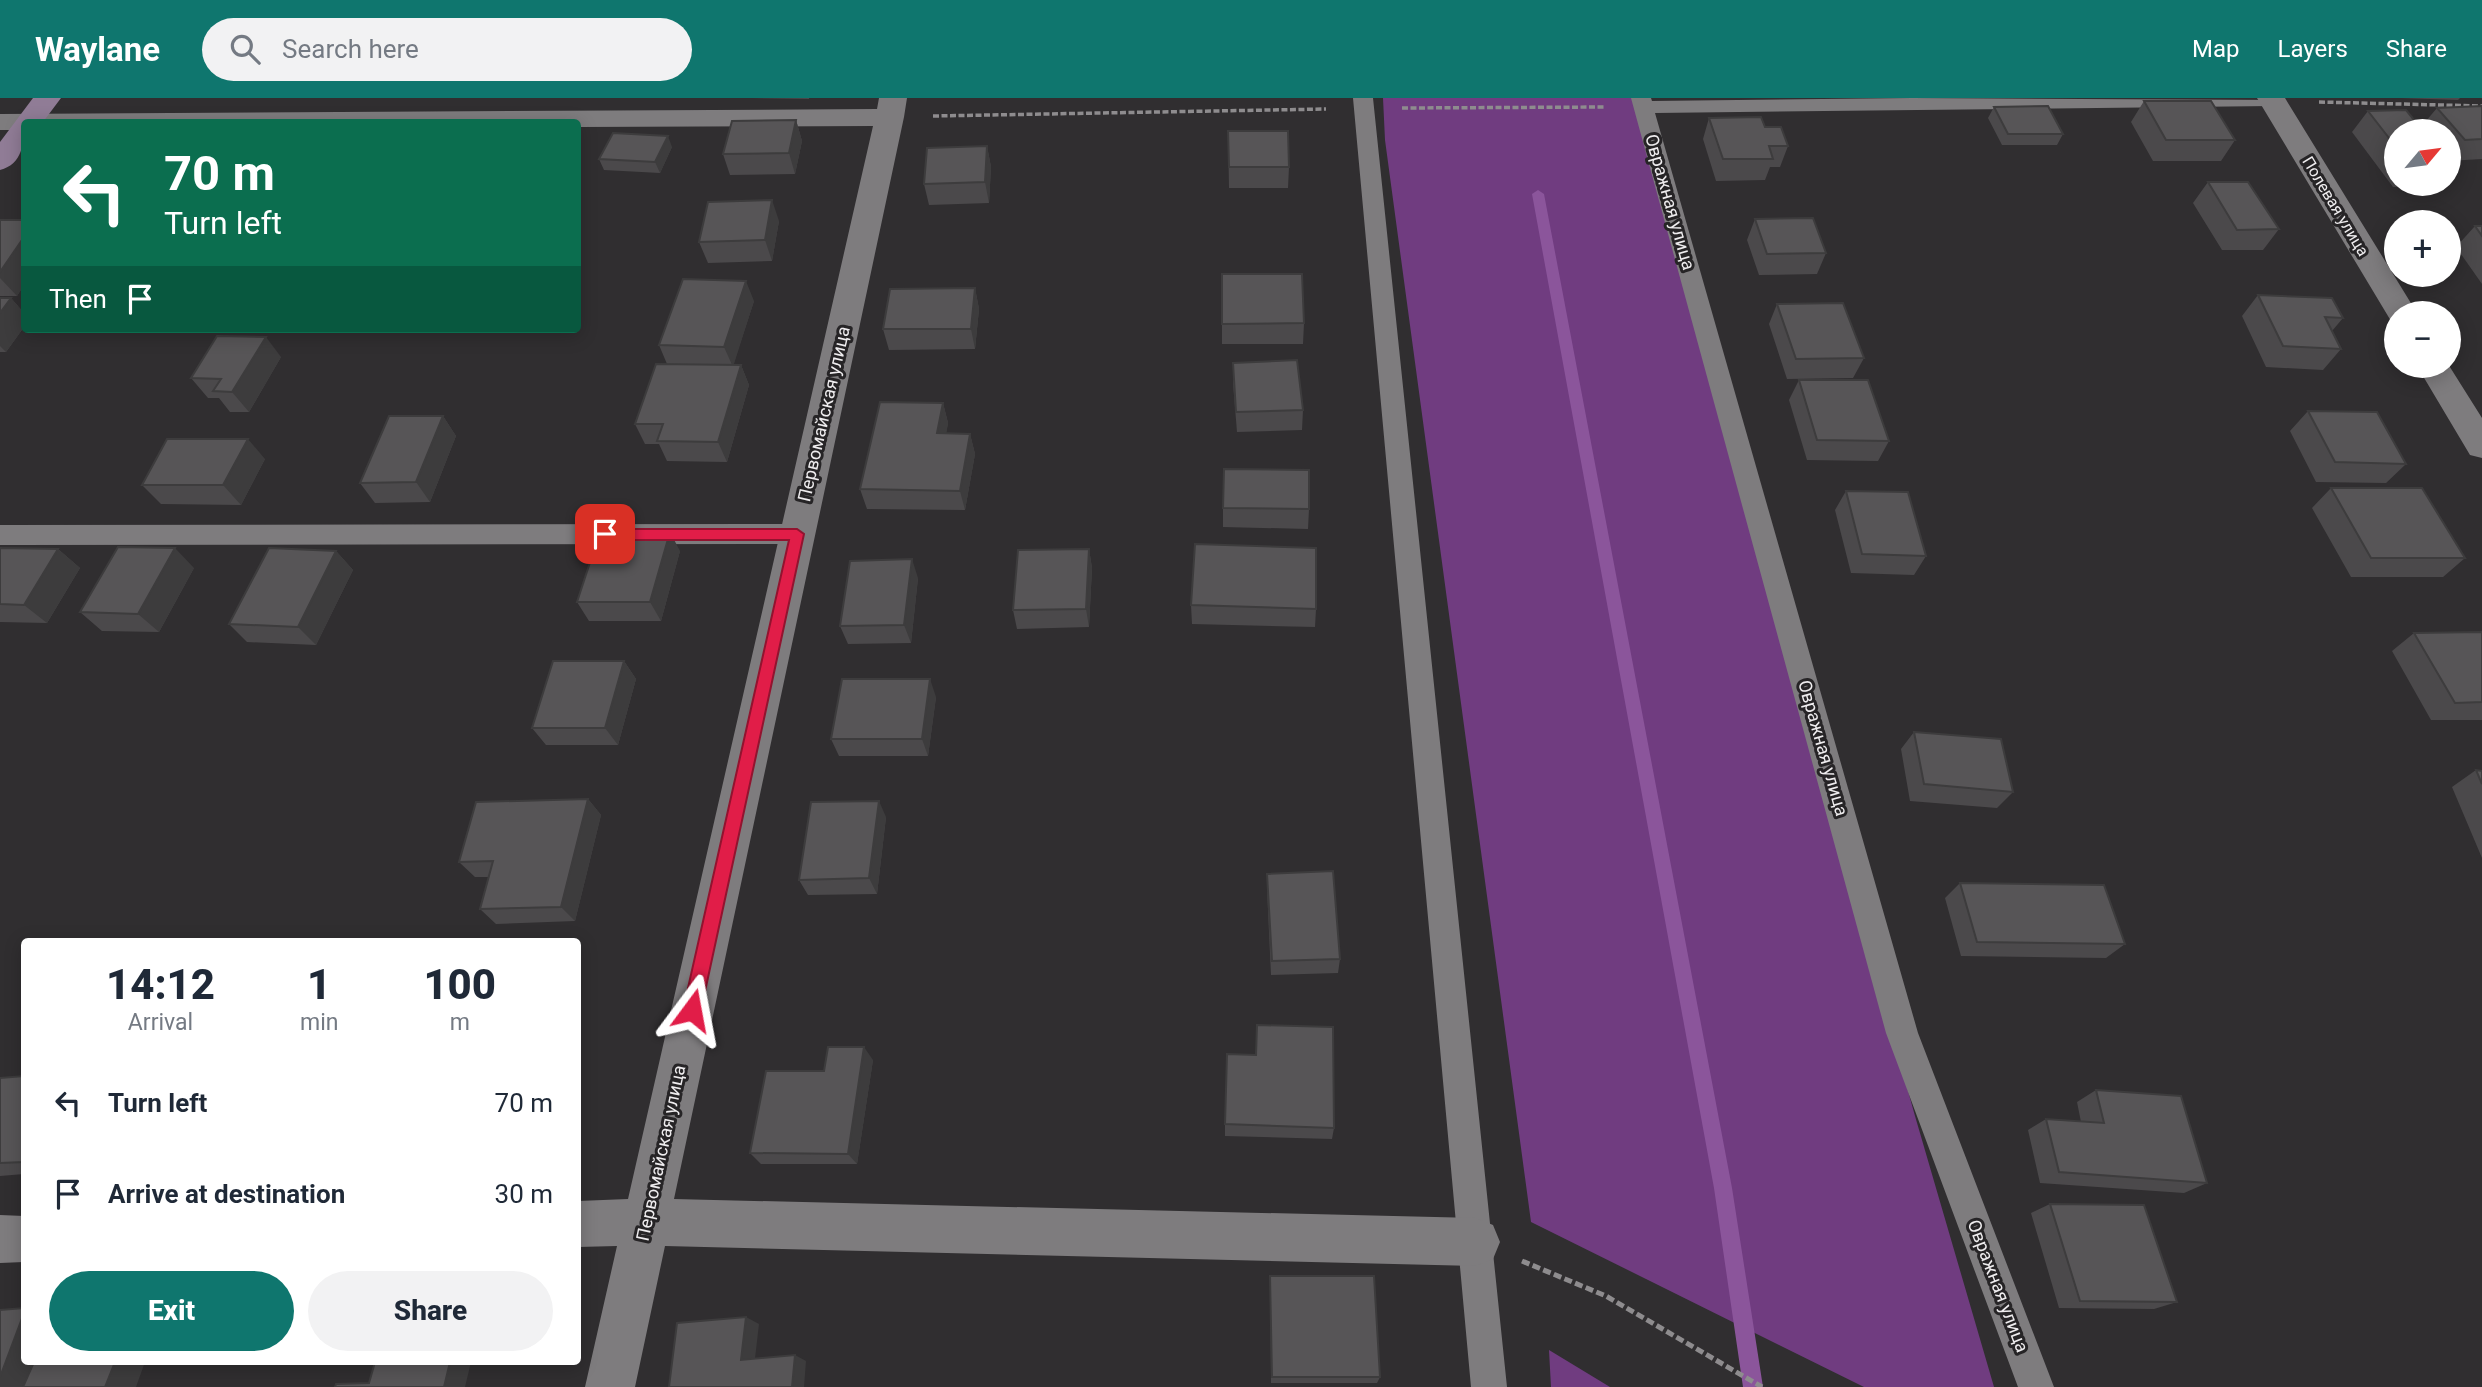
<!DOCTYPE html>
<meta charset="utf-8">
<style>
body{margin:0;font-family:Roboto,sans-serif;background:#f2f2f3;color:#1f2937;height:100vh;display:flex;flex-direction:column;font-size:26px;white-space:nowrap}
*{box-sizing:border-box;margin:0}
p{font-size:23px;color:#747a83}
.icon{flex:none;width:38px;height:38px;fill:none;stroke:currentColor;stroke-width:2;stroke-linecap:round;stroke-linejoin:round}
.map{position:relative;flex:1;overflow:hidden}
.panel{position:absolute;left:21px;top:840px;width:560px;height:427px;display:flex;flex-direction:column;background:#fff;border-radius:7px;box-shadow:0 4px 18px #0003}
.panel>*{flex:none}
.hud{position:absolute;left:21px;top:21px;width:560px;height:214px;border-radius:7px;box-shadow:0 4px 18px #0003;background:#0b6e4f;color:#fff;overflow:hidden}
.needle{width:46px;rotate:61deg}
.controls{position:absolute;left:2384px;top:21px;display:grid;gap:14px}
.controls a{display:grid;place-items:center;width:77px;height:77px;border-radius:50%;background:#fff;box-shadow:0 4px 18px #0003;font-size:35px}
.pin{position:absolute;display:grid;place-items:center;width:60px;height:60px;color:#fff;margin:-30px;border-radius:14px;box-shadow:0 4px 10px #0006}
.me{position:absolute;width:77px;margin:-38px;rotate:13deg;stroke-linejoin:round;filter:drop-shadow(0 0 5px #0008)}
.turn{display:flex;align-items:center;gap:24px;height:147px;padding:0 28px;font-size:32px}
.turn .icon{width:91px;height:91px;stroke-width:2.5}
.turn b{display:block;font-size:49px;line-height:60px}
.then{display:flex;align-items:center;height:66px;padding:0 28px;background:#0003;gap:14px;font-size:26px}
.eta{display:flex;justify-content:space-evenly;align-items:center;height:119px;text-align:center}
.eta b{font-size:42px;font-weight:800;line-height:49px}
.button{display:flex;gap:14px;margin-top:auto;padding:14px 28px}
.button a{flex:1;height:80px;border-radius:42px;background:#0f766e;color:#fff;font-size:28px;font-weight:800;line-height:80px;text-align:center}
.button a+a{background:#f2f2f3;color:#1f2937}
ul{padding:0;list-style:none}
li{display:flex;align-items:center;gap:21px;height:91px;padding:0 28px}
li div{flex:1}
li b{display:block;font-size:26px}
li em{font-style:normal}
header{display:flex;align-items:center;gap:42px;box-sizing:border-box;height:98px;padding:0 35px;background:#0f766e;color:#fff}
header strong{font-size:33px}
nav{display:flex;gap:38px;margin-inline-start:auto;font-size:24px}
.search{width:490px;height:63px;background:#f2f2f3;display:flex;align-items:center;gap:18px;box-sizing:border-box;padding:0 24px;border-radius:38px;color:#747a83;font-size:26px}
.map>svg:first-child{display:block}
.forest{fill:#703c80}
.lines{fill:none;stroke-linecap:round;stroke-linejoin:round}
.stream{fill:#8b559b;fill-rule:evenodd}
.path-far1{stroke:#8e8c8e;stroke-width:3.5;stroke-dasharray:6 2.5;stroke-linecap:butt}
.path{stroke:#8e8c8e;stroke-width:5;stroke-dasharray:8 3.5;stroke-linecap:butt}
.lane{fill:#7e7c7e;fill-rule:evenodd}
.street{fill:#7e7c7e;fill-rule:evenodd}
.secondary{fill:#907c96;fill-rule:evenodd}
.wall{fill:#4b494b}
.shaded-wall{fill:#3d3c3d}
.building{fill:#575557;stroke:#3d3c3d;stroke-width:2}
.route{fill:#e11d48;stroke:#92132f;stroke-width:2}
.labels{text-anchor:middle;stroke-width:6;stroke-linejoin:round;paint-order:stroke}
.far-street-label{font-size:16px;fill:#efedef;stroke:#262426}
.street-label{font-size:18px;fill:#efedef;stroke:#262426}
</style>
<header>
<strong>Waylane</strong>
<div class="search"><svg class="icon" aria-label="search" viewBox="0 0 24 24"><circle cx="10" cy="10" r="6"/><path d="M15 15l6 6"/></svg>Search here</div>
<nav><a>Map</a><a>Layers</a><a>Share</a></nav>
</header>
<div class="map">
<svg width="2482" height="1289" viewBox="0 0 2482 1289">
<rect width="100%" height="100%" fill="#302e30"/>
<!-- forest -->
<path class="forest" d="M1383,0H1632L1915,1018L1994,1289H1864L1531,1124L1385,42Z
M1549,1252L1610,1289H1551Z"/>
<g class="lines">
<!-- stream -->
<path class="stream" d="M1538,92L1544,96L1732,1090L1763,1289H1743L1714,1090L1532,96Z"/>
<!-- path-far1 -->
<path class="path-far1" d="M2319,4L2482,8
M1402,10L1606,9
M933,18L1326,11"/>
<!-- path -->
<path class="path" d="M1522,1163L1606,1198L1762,1289"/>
<!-- lane -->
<path class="lane" d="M1353,0H1373L1507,1289H1471Z
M1631,0H1651L1652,3L1912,0L2282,2L2279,6L2272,8L1655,15L1918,935L2054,1289H2018L1886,935Z
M797,426L806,429L810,436L806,443L797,446L0,447V427Z"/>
<!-- street -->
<path class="street" d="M879,0H907L904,19L674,1101L1476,1120L1493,1127L1500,1144L1493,1161L1476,1168L665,1148L635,1289H585L617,1148L578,1149V1103L628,1101L873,28L578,29V24H24V32H0V16L877,11Z
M2257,0H2285L2417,215H2396V224L2391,223Z
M2448,266L2482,320V360L2470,357L2417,268Z
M0,1117L24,1118V1164L0,1165Z"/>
<!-- secondary -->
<path class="secondary" d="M33,0H61L43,24H24C24,45 23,66 0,72V44Z"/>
</g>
<!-- wall -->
<path class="wall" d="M751,0H809V1Z
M2401,0H2460L2458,2Z
M2144,3L2235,42L2221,63H2153L2131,24Z
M2482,8V61L2448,63V33H2396V86H2434L2432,88L2393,89L2352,34L2368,13L2420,30L2437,10Z
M1994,9L2063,36L2057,47H2002L1988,20Z
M1709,20L1765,29L1788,48L1780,69H1770L1765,82L1716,83L1703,41Z
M796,22L802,43L795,76L730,77L723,56Z
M1228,33L1289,69L1288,90H1229Z
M987,48L991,69L989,105L929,107L924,86Z
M672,49L660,75L604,72L599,61Z
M2208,84L2279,131L2263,152H2222L2193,105Z
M1755,121L1826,155L1817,176L1759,177L1747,142Z
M0,122H24V187L17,198H0Z
M779,123L772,163L708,165L699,144Z
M2475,128H2482V186L2456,149Z
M1222,176L1304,225L1303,246H1222Z
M975,190L979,211L975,251L889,252L883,231Z
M2258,197L2343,220L2332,233L2341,251L2323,272L2266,269L2242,218Z
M0,200H11L24,215V229L6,254H0Z
M754,203L733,267H741L749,287L727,364L667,363L659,346H645L635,326L667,266L659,247Z
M1777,206L1864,260L1853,280L1787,281L1769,226Z
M281,259L249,314H230L219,300H208L191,280Z
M1233,265L1303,312L1302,332L1237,334L1233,285Z
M1799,282L1889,343L1878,363L1807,362L1789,302Z
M943,305L948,325L946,335L970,336L975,356L965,412L867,411L860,391Z
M2308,313L2406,366L2386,385L2316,384L2290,333Z
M443,318L456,338L430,404L375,405L360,385Z
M265,361L241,407L161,406L142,387Z
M2331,390L2465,460L2443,479H2351L2312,410Z
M1846,393L1926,458L1914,477L1851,475L1835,412Z
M1223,410L1309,411L1308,431L1223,429Z
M0,450L58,451L80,470L47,525L0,524Z
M1089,451L1092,470L1089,529L1017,531L1013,512Z
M336,453L353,472L316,547L247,544L229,526Z
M680,453L661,523H589L577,504Z
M194,470L159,534L102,533L80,514Z
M918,480L911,545L848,546L840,528Z
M1191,507L1316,511L1315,529L1192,526Z
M2482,534V622H2431L2392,553L2414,535Z
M624,563L636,581L618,647H546L532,630Z
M936,599L928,658H839L831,641Z
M1914,634L2013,694L1997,710L1910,703L1901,651Z
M2476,672L2482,686V760L2452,689Z
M588,701L601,717L575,823L496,826L480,811L489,779H475L459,764Z
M886,719L877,796L808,797L799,782Z
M1267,776L1340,861L1338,875L1271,877L1267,791Z
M1960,785L2125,846L2106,860L1961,858L1945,800Z
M873,962L857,1066H761L750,1055L824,973Z
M24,978V1076L0,1078V980Z
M2096,992L2207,1085L2184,1095L2040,1085L2028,1032L2046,1021L2081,1024L2077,1004Z
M1225,1026L1334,1030L1332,1041L1225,1038Z
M2050,1106L2177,1204L2154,1211L2059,1210L2031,1115Z
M1270,1178L1380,1279L1377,1285H1271Z"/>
<!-- shaded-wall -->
<path class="shaded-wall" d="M796,22L802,43L795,76L789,55Z
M668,38L672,49L660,75L655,64Z
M987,48L991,69L989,105L985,84Z
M772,102L779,123L772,163L765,142Z
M24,139V187L17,198L0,180V174Z
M746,183L754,203L733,269L724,249Z
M975,190L979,211L975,251L971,231Z
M11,200L24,215V229L6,254L0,248V215Z
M266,239L281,259L249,314L232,294Z
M741,267L749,287L727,364L718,344Z
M943,305L948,325L943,355L937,335Z
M443,318L456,338L430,404L416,384Z
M970,336L975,356L965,412L960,393Z
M248,341L265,361L241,407L223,387Z
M670,434L680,453L661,523L650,504Z
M175,450L194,470L159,534L138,516Z
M58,451L80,470L47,525L24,507Z
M1089,451L1092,470L1089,529L1086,511Z
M336,453L353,472L316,547L298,529Z
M912,461L918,480L911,545L904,527Z
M624,563L636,581L618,647L605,630Z
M930,581L936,599L928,658L922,641Z
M588,701L601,717L575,823L561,809Z
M879,703L886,719L877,796L869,780Z
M864,949L873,962L857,1066L848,1056Z
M24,1215V1264H39L30,1289H0V1279Z
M746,1219L759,1226L754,1269L741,1262Z
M795,1257L806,1263L804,1289H792Z
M115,1264H145L136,1289H105Z
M450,1264H471L465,1289H444Z"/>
<!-- building -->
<path class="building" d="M2144,3H2211L2235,42H2166Z
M2048,8L2063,36H2008L1994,9Z
M2482,8V41L2465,42L2437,10Z
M2406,12L2423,33H2396V49L2368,13Z
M1761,19L1765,29H1781L1788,48H1769L1773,61H1723L1709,20Z
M796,22L789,55L723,56L732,23Z
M1228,33H1288L1289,69H1229Z
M613,35L668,38L655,64L599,61Z
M987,48L985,84L924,86L927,50Z
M2208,84H2248L2279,131L2237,132Z
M772,102L765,142L699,144L708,104Z
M1813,120L1826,155L1767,156L1755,121Z
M0,122H24V139L0,174Z
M2475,128H2482V138Z
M1222,176H1302L1304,225L1222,226Z
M683,181L746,183L724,249L659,247Z
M975,190L971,231H883L890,191Z
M2258,197L2332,200L2343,220L2325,219L2341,251L2283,248Z
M0,200H11L0,215Z
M1843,205L1864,260L1796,261L1777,206Z
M217,238L266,239L232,294L213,293L221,281L191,280Z
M1297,262L1303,312L1236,314L1233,265Z
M656,266L741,267L718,344L657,343L663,326H635Z
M1799,282H1868L1889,343L1817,342Z
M880,304L943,305L937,335L970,336L960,393L860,391Z
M2308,313L2377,314L2406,366L2335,364Z
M389,318H443L416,384L360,385Z
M167,341H248L223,387H142Z
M1224,371L1309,372V411L1223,410Z
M2331,390H2422L2465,460H2371Z
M1846,393L1908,394L1926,458L1862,456Z
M600,434H670L650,504H577Z
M1195,446L1316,450V511L1191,507Z
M118,449L175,450L138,516L80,514Z
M0,450L58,451L24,507L0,506Z
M269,450L336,453L298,529L229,526Z
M1089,451L1086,511L1013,512L1018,452Z
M912,461L904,527L840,528L850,463Z
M2482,534V604L2455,605L2414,535Z
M553,563H624L605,630H532Z
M842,581H930L922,641H831Z
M1914,634L2001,641L2013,694L1924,686Z
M2476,672L2482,673V686Z
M588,701L561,809L480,811L493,763L459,764L476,704Z
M879,703L869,780L799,782L811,704Z
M1333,773L1340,861L1272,863L1267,776Z
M1960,785L2104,787L2125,846L1977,844Z
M1257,927L1333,929L1334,1030L1225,1026L1227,956L1256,957Z
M828,949H864L848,1056L750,1055L766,973H824Z
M24,978V1064L0,1065V980Z
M2096,992L2181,998L2207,1085L2059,1074L2046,1021L2104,1025Z
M2050,1106L2144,1107L2177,1204L2080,1203Z
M1270,1178H1374L1380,1279H1272Z
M24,1210V1215L0,1279V1212Z
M746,1219L741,1262L795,1257L792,1289H669L677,1225Z
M34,1264H115L105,1289H23Z
M375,1264H450L444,1289H335L336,1286L369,1285Z"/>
<!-- route -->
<path class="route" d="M605,431H797L804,436L701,912L698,918L692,921L686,918L683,912L789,442H605L598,436Z"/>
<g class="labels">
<!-- far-street labels -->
<g class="far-street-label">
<text transform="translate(2336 108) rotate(59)" y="6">Полевая улица</text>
</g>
<!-- street labels -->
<g class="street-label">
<text transform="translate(1670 104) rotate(74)" y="6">Овражная улица</text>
<text transform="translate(824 316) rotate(-77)" y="6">Первомайская улица</text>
<text transform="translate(1823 650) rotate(74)" y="6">Овражная улица</text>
<text transform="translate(661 1055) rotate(-78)" y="6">Первомайская улица</text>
<text transform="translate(1998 1188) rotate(69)" y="6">Овражная улица</text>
</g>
</g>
</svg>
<div class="controls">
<a><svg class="needle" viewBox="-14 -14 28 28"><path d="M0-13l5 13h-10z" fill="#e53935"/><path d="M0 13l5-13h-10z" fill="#747a83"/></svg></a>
<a>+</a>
<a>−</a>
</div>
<div class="pin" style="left:605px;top:436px;background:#d93025"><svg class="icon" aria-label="arrive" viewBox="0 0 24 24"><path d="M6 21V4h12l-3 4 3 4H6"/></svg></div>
<svg class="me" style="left:692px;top:912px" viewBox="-20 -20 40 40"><path d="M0-17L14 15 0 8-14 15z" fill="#e11d48" stroke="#fff" stroke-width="4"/></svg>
<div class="hud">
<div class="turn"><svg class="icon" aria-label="left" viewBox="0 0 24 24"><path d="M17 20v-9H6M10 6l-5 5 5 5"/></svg><div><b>70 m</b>Turn left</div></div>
<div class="then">Then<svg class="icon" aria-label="arrive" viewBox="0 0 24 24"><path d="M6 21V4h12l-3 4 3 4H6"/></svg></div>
</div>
<section class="panel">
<div class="eta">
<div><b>14:12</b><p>Arrival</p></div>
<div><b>1</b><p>min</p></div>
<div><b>100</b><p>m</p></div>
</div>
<ul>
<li><svg class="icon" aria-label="left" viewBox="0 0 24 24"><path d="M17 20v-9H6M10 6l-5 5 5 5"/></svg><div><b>Turn left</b></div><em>70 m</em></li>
<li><svg class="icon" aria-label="arrive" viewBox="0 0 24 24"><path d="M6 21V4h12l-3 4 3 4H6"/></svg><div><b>Arrive at destination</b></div><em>30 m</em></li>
</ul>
<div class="button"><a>Exit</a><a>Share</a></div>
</section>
</div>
